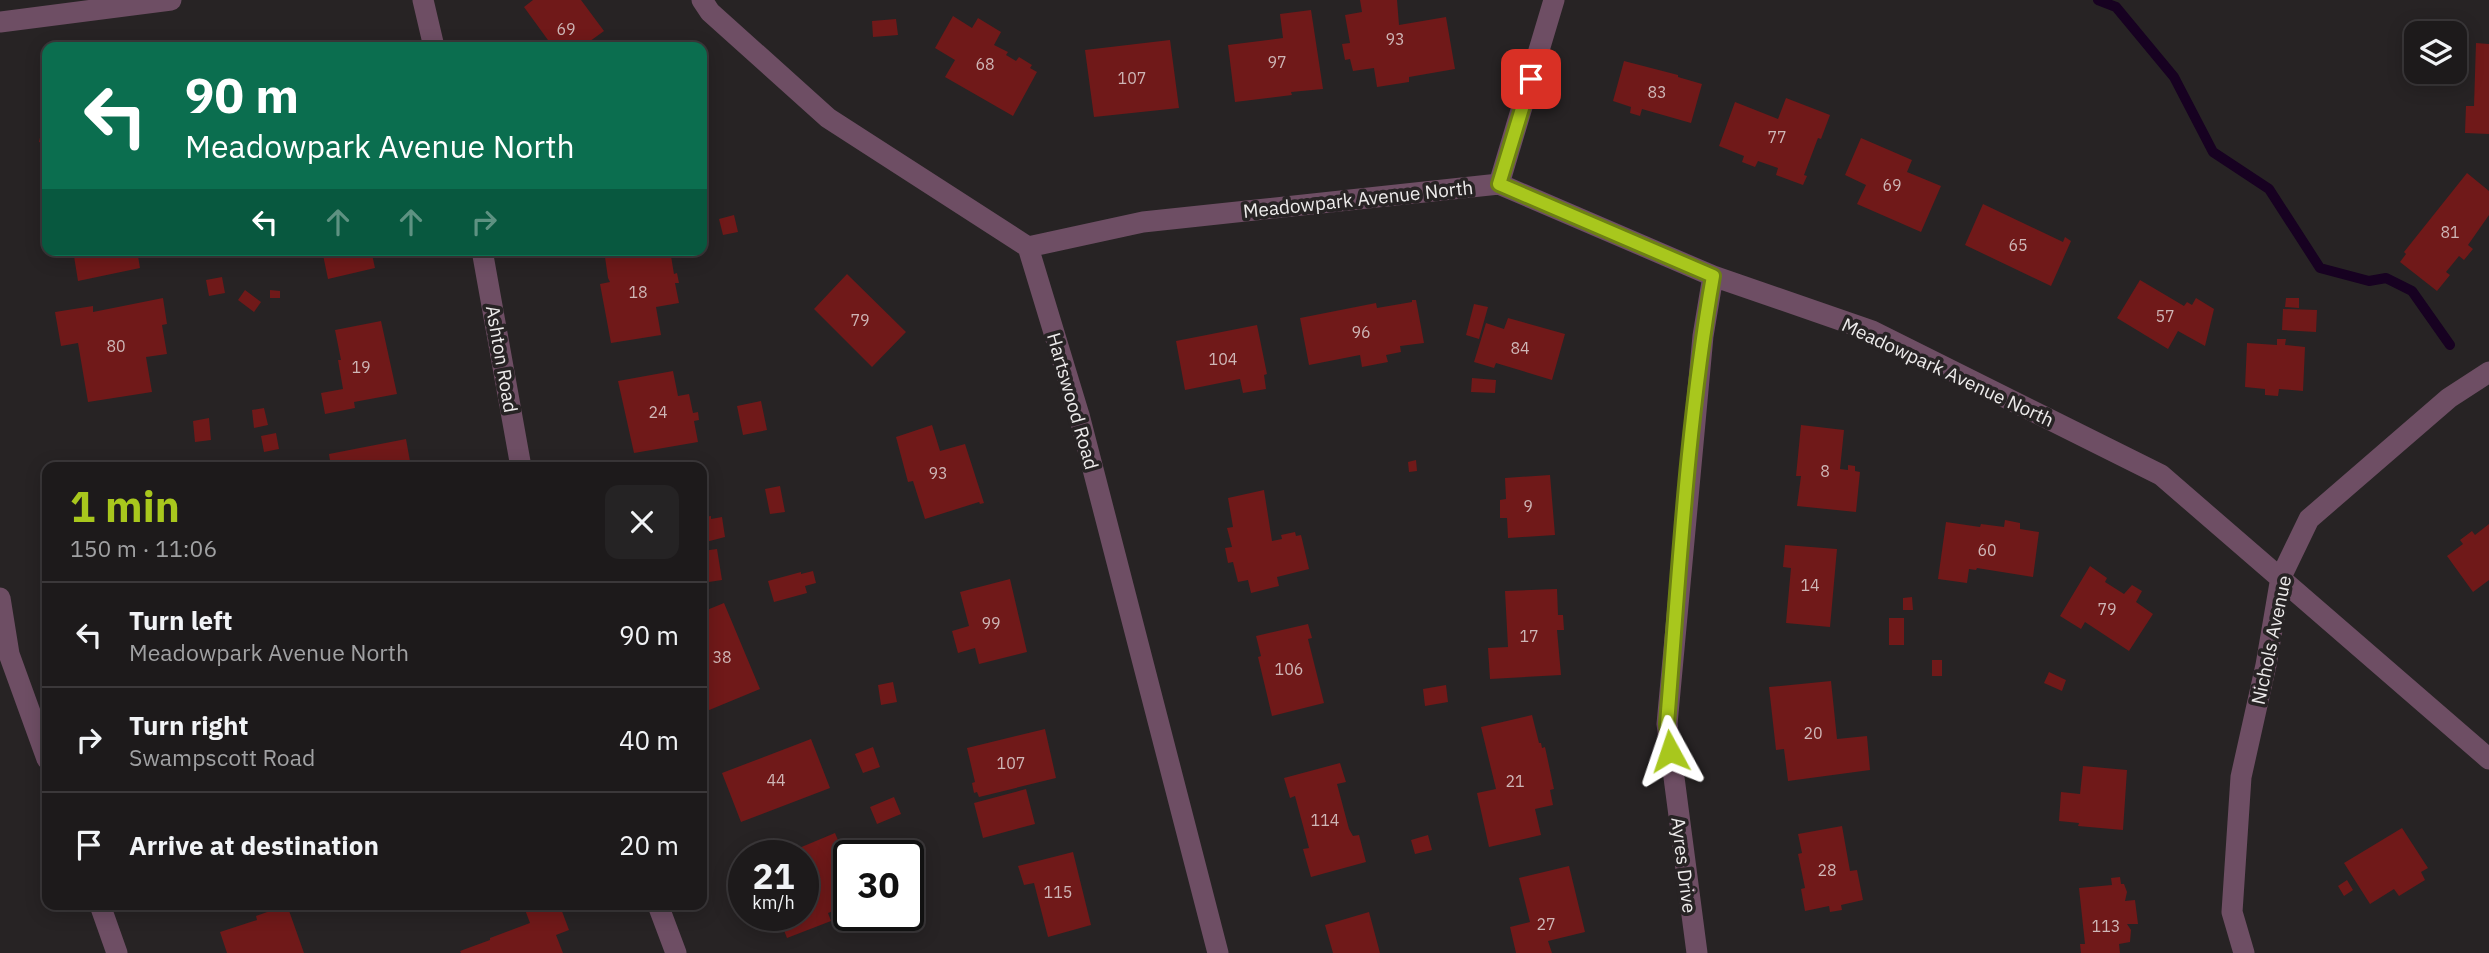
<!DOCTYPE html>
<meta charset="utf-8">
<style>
body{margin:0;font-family:"IBM Plex Sans",sans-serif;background:#252324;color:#f1f3f6;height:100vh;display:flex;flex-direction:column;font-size:26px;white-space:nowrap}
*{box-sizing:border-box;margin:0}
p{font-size:23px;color:#a0a1a3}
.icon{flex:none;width:38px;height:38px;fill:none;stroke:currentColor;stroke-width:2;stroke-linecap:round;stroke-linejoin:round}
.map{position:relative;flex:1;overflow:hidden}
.sheet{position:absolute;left:42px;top:462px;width:665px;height:448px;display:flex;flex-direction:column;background:#1d1a1b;border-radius:14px;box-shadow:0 4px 18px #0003,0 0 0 2px #3b383a}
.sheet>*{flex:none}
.top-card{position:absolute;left:42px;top:42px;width:665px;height:214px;border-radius:14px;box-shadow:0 4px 18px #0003,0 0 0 2px #3b383a;background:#0b6e4f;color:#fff;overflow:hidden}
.buttons{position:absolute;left:2404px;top:21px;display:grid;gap:14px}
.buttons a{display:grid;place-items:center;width:63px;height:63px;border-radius:14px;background:#1d1a1b;box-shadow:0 4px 18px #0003,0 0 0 2px #3b383a;font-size:35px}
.speed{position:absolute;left:728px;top:840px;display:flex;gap:14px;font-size:35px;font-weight:700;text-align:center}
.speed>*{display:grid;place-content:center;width:91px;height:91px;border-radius:50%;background:#1d1a1b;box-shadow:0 4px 18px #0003,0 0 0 2px #3b383a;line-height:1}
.speed small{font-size:18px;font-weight:400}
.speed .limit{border:4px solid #111;border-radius:10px;background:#fff;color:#111}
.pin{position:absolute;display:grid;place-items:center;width:60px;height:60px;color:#fff;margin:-30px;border-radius:14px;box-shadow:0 4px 10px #0006}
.me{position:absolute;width:77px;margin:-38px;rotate:355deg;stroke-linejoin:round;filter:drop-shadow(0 0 5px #0008)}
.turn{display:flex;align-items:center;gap:24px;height:147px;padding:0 28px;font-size:32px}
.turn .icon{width:91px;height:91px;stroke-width:2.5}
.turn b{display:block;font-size:49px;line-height:60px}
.lanes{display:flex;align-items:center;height:66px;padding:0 28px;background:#0003;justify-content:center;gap:35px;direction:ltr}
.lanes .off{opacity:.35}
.round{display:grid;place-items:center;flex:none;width:74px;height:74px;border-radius:14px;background:#252324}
.headline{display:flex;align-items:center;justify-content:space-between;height:119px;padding:0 28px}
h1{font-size:42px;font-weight:700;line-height:52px;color:#a8c71d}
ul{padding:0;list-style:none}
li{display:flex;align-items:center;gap:21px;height:105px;padding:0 28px;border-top:2px solid #3b383a}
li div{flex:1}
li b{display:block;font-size:26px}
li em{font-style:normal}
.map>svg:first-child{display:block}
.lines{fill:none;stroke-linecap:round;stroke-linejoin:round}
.stream{stroke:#170121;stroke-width:10}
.building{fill:#701919}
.street{stroke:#6e4e64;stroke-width:21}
.route-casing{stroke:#6d8113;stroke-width:18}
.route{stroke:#a8c71d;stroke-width:12}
.labels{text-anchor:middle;stroke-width:7;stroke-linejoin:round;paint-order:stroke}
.number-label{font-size:16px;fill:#ceb6b6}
.street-label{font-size:19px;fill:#edebeb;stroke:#272324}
</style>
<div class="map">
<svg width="2489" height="953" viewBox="0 0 2489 953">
<rect width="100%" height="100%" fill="#272324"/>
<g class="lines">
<!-- stream -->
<path class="stream" d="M2098,0L2116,7L2174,77L2213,152L2269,189L2320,268L2369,281L2386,278L2412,291L2450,345"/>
</g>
<!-- building -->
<path class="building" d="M533,0H581L604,31L586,44L588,47H553L524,7Z
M1360,0H1397L1399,25L1446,17L1455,69L1409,77V82L1377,87L1374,68L1353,71L1350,59L1345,60L1342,44L1350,43L1345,15L1362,12Z
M1311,10L1323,89L1291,92L1292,95L1235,102L1228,45L1283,38L1280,14Z
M953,16L972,28L978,18L1001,32L994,45L1008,52L1006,55L1016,61L1019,57L1032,65L1030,68L1037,72L1013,116L945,77L955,60L935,48Z
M896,19L898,35L873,37L872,21Z
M1170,40L1179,108L1094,117L1085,50Z
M2476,43L2489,44V134L2465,133L2466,106H2474Z
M1624,61L1678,75V77L1702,84L1691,123L1642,109L1640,116L1630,113L1631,107L1613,101Z
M1786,98L1830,115L1821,139L1818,138L1804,175L1807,176L1803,185L1776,175L1778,168L1758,161L1755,167L1742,162L1744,156L1719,146L1735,102L1778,119Z
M46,109H47V144L39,142Z
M1861,138L1912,160L1907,172L1941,186L1921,232L1857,204L1866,185L1845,175Z
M2467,173L2489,191V215L2468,245L2473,249L2464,260L2459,256L2446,272L2450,275L2437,291L2400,262L2406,254L2404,252Z
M1983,204L2063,242L2065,237L2071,241L2051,286L1965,245Z
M734,215L738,232L723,235L719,219Z
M73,250H137L140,268L78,281Z
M322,250H371L375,268L328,279Z
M642,250H670L674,274L677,273L679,283H675L679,303L656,307L661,335L611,343L600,284L610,282L608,278L605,257Z
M847,274L906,332L872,367L814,309Z
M222,277L225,293L209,296L206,280Z
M2140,280L2184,306L2187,302L2192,305L2196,298L2214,309L2205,346L2178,331L2168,349L2117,318Z
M245,290L261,302L254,312L238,300Z
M270,290L280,291V298H270Z
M163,298L167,324L162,325L167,354L146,357L152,392L88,402L78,343L61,346L55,312L93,306V312Z
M2286,298H2299V308L2285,307Z
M1412,300H1416L1424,343L1400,346L1401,352L1386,355L1388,362L1362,367L1360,355L1309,365L1300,318L1376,303L1377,308L1412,302Z
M1474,304L1488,307L1479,339L1466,335Z
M2283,309L2317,310L2316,332L2282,330Z
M1508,318L1565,334L1552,380L1496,363L1494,368L1474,362L1486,323L1504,329Z
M381,321L397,394L354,402L355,408L325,414L321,393L343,389L338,360H341L335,330Z
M1257,325L1267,374L1264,375L1266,389L1243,393L1240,379L1185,390L1176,341Z
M2277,339H2286L2285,345L2305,347L2303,391L2279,389L2278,396L2265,395V389L2245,387L2247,343L2277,345Z
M673,371L678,396L689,394L693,413L698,412L699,420L694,421L698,442L634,453L618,381Z
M1472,378L1496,380L1495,393L1471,392Z
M761,401L767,430L743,435L737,406Z
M264,408L268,425L254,428L252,410Z
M209,418L211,440L195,442L193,421Z
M932,425L940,451L965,444L984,503L980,504L979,502L925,519L913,481L908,482L896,437Z
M1801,425L1844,430L1840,469L1848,470V465L1855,466V471L1860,472L1856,512L1797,506L1801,476H1796Z
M276,433L279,449L264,452L261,436Z
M406,439L411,467H331L329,454Z
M1416,460L1417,471L1409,472L1408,462Z
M1550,475L1555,535L1508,538L1507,518H1500V500L1506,499L1505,478Z
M780,486L785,512L770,514L765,489Z
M1264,490L1272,541L1282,539L1281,535L1295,532L1296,536L1301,535L1309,569L1277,577L1279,586L1251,593L1248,580L1238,582L1233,562L1228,563L1225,548L1232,547L1227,528L1233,527L1228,498Z
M711,516V519L722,517L725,537L702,543V517Z
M2005,520L2020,523V529L2039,532L2033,577L1977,568L1976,570L1969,569L1967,583L1938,579L1946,522L1980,527L1981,524L2004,527Z
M2489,524V580L2473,592L2447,556L2463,544L2460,540L2472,531L2475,535Z
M1785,545L1837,549L1830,627L1786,623L1791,568L1783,567Z
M717,549L722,580L702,583V551Z
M2090,566L2107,578L2105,582L2124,594L2132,585L2142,591L2136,602L2153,614L2129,651L2085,622L2081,629L2060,616Z
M813,571L816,583L805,586L807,593L774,602L768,581L801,572V574Z
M1010,579L1027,652L979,664L975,648L958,653L952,631L969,626L960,592Z
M1557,589L1558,615H1563L1564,630H1557L1561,675L1490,679L1488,648L1508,647L1505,591Z
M1912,597L1913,610H1903V598Z
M724,603L760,689L702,713V612Z
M1889,618H1904V645H1889Z
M1308,624L1312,638L1308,639L1324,703L1272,716L1258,657L1261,656L1256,636Z
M1932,660H1942V676H1932Z
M2049,672L2066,680L2062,691L2044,683Z
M1831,681L1837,739L1867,736L1870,770L1788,781L1784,749L1776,750L1769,687Z
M893,682L897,702L881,705L878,685Z
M1446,685L1448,702L1425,706L1423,689Z
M1532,715L1539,743H1541L1542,748L1545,747L1554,789L1550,790L1553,805L1535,809L1541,835L1489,847L1477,793L1496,789L1481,727Z
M1045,729L1056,778L979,797L977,792L974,793L972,783L975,782L967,748Z
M811,739L830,788L741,822L722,773Z
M873,747L880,767L863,773L855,754Z
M1340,763L1346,782L1337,784L1349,829L1353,836L1359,835L1366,862L1311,877L1303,849L1309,848L1295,796L1290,798L1284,778Z
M2083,766L2127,770L2123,830L2078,826L2079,823L2059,821L2061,792L2080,794Z
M1026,789L1035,824L983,838L974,803Z
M894,797L901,814L877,824L870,807Z
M1842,826L1850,871L1857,870L1863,900L1841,905L1842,910L1830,912L1829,906L1805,911L1801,889L1805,888L1798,854L1802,853L1798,834Z
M2402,828L2428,868L2421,872L2425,880L2399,896L2394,889L2370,904L2344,863Z
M835,833L849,867V872L837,876L848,905L828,913L831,921L787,938L778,915H803V856H780Z
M1428,835L1432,850L1415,854L1411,840Z
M1073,852L1091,925L1048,937L1034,883L1024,885L1018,866Z
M1569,866L1585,932L1548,941L1552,953H1516L1510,927L1530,922L1519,878Z
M2120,877L2121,884H2124L2127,892L2125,901L2135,900L2138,924H2127L2131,930L2130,942L2119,944L2120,953H2081L2080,944H2085L2079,888L2112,885L2111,878Z
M2347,880L2353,890L2344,896L2338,886Z
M915,900L920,915L917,916L918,920L905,925L903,920L909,917L908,903Z
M287,905L304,953H227L220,932L257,920L256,916Z
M531,905H552L553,908L560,906L569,930L556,935L563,953H461L460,951L490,940V938L530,923L524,907Z
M1369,912L1380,953H1333L1325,925Z"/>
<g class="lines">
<!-- street -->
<path class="street" d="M423,0L434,47
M702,0L710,12L828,118L1028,247L1079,415L1218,953
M0,22L171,0
M1499,184L1554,0
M1028,247L1143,222L1499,184L1713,276L1872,331L2161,475L2489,759
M482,250L521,467
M0,598L9,654L47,759
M100,905L117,953
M658,905L676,953
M1697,953L1667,724L1703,336L1713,276
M2244,953L2232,912L2241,777L2266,665L2281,577L2309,519L2449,398L2489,372"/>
</g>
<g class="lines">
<defs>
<path id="route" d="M1531,79L1499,184L1713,276C1687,423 1679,575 1667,724L1670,751"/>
</defs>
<!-- route casing -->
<use href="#route" class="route-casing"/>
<!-- route -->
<use href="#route" class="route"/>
</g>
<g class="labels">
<!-- number labels -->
<g class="number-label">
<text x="566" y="35">69</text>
<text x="1395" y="45">93</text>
<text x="1277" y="68">97</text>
<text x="985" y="70">68</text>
<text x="1132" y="84">107</text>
<text x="1657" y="98">83</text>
<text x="1777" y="143">77</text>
<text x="1892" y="191">69</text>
<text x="2450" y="238">81</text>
<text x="2018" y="251">65</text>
<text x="638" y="298">18</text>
<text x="2165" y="322">57</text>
<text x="860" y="326">79</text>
<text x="1361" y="338">96</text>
<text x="116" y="352">80</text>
<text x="1520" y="354">84</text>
<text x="1223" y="365">104</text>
<text x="361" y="373">19</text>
<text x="658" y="418">24</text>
<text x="1825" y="477">8</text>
<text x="938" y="479">93</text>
<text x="1528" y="512">9</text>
<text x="1987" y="556">60</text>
<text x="1810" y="591">14</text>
<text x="2107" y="615">79</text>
<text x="991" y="629">99</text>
<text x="1529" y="642">17</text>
<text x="722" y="663">38</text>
<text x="1289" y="675">106</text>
<text x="1813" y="739">20</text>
<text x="1011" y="769">107</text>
<text x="776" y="786">44</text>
<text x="1515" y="787">21</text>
<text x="1325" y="826">114</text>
<text x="1827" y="876">28</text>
<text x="1058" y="898">115</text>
<text x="1546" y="930">27</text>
<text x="2106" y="932">113</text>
</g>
<!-- street labels -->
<g class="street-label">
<text transform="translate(1358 199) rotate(-6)" y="7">Meadowpark Avenue North</text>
<text transform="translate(502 359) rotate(80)" y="7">Ashton Road</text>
<text transform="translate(1948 372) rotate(25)" y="7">Meadowpark Avenue North</text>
<text transform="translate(1073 401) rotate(74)" y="7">Hartswood Road</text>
<text transform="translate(2271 640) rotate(-78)" y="7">Nichols Avenue</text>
<text transform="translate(1684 865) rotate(83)" y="7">Ayres Drive</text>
</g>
</g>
</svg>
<div class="buttons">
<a><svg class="icon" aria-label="layers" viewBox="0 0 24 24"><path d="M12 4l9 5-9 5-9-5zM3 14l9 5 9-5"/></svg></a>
</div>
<div class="speed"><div>21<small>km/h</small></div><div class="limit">30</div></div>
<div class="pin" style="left:1531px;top:79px;background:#d93025"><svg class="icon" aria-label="arrive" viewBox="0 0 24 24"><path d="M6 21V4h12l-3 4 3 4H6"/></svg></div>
<svg class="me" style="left:1670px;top:751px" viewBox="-20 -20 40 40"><path d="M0-17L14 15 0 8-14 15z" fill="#a8c71d" stroke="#fff" stroke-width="4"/></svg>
<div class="top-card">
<div class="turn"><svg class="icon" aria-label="left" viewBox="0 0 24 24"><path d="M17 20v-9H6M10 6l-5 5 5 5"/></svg><div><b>90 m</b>Meadowpark Avenue North</div></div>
<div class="lanes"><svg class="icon" aria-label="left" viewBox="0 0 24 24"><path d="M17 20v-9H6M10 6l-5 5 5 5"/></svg><svg class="icon off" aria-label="ahead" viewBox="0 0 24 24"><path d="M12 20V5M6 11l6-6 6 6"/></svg><svg class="icon off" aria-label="ahead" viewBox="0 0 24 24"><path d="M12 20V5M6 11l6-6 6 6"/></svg><svg class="icon off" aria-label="right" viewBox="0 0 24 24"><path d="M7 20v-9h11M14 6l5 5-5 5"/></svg></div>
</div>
<section class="sheet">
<div class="headline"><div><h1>1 min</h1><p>150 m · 11:06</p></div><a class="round"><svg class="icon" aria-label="close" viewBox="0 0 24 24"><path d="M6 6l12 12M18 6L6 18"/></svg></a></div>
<ul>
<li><svg class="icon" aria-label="left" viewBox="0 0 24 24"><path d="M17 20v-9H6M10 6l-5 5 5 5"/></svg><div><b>Turn left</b><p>Meadowpark Avenue North</p></div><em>90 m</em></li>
<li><svg class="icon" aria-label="right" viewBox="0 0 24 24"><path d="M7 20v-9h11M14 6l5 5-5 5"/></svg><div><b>Turn right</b><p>Swampscott Road</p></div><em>40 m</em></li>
<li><svg class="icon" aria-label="arrive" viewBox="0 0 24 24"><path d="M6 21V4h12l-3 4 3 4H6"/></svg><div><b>Arrive at destination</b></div><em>20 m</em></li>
</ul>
</section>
</div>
